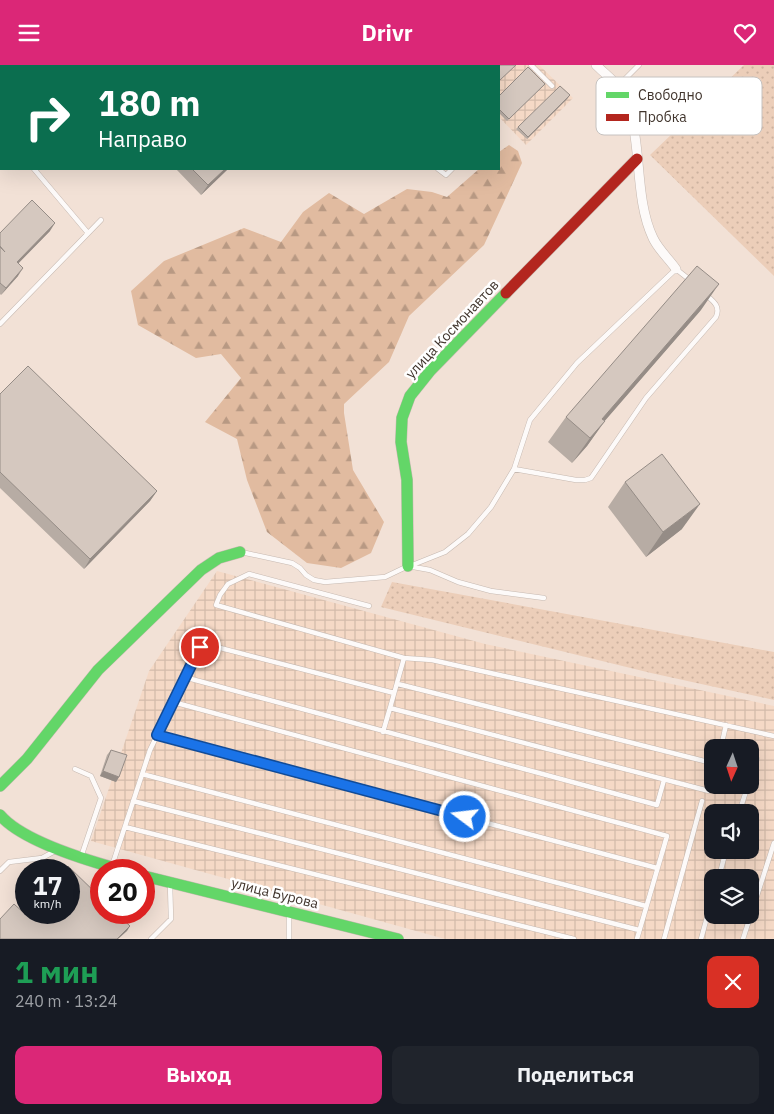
<!DOCTYPE html>
<html lang="ru">
<meta charset="utf-8">
<style>
body{margin:0;font-family:"IBM Plex Sans",sans-serif;background:#20242c;color:#f1f3f6;height:100vh;display:flex;flex-direction:column;font-size:19px;white-space:nowrap}
*{box-sizing:border-box;margin:0}
p{font-size:16px;color:#9ea1a6}
.icon{flex:none;width:28px;height:28px;fill:none;stroke:currentColor;stroke-width:2;stroke-linecap:round;stroke-linejoin:round}
.map{position:relative;height:874px;overflow:hidden}
.side{display:flex;flex-direction:column;background:#171b24;flex:1}
.side>*{flex:none}
.hud{position:absolute;left:0px;top:0px;width:500px;height:105px;box-shadow:0 5px 20px #0002;background:#0b6e4f;color:#fff;overflow:hidden}
.needle{width:32px;rotate:183deg}
.tools{position:absolute;left:704px;top:674px;display:grid;gap:10px}
.tools a{display:grid;place-items:center;width:55px;height:55px;border-radius:10px;background:#171b24;box-shadow:0 5px 20px #0002;font-size:25px}
.speed{position:absolute;left:15px;top:794px;display:flex;gap:10px;font-size:25px;font-weight:700;text-align:center}
.speed>*{display:grid;place-content:center;width:65px;height:65px;border-radius:50%;background:#171b24;box-shadow:0 5px 20px #0002;line-height:1}
.speed small{font-size:12px;font-weight:400}
.speed .limit{border:8px solid #d22;background:#fff;color:#111}
.pin{position:absolute;display:grid;place-items:center;width:42px;height:42px;color:#fff;margin:-21px;border:2px solid #fff;border-radius:50%;box-shadow:0 1px 5px #0007}
.me{position:absolute;width:55px;margin:-28px;rotate:285deg;stroke-linejoin:round;filter:drop-shadow(0 0 4px #0008)}
.turn{display:flex;align-items:center;gap:18px;height:105px;padding:0 15px;font-size:22px}
.turn .icon{width:65px;height:65px;stroke-width:2.5}
.turn b{display:block;font-size:35px;line-height:42px}
.round{display:grid;place-items:center;flex:none;width:52px;height:52px;border-radius:10px;background:#20242c}
.overview{display:flex;align-items:center;justify-content:space-between;height:85px;padding:0 15px}
h1{font-size:30px;font-weight:700;line-height:38px;color:#1e9e55}
.action{display:flex;gap:10px;margin-top:auto;padding:10px 15px}
.action a{flex:1;height:58px;border-radius:10px;background:#db2777;color:#fff;font-size:20px;font-weight:700;line-height:58px;text-align:center}
.action a+a{background:#20242c;color:#f1f3f6}
header{display:flex;justify-content:space-between;align-items:center;height:65px;padding:0 15px;background:#db2777;color:#fff;font-size:22px;font-weight:700}
.map>svg:first-child{display:block}
.industrial{fill:url(#industrial-grid);fill-rule:evenodd}
.grass{fill:url(#grass-dots)}
.forest{fill:url(#forest-firs)}
.lines{fill:none;stroke-linecap:round;stroke-linejoin:round}
.lane-casing{stroke:#c6b9b1;stroke-width:5.5}
.street-casing{stroke:#c6b9b1;stroke-width:10}
.fast-casing{stroke:#c6b9b1;stroke-width:12}
.jam-casing{stroke:#c6b9b1;stroke-width:12}
.lane{stroke:#fdfaf9;stroke-width:4.5}
.street{stroke:#fdfaf9;stroke-width:9}
.fast{stroke:#63d668;stroke-width:11}
.jam{stroke:#b3261e;stroke-width:11}
.wall{fill:#b7aca4}
.shaded-wall{fill:#958c86}
.building{fill:#d5c8bf;stroke:#958c86}
.route-casing{stroke:#114b97;stroke-width:12}
.route{stroke:#1a73e8;stroke-width:9}
.labels{text-anchor:middle;stroke-width:5;stroke-linejoin:round;paint-order:stroke}
.street-label{font-size:14px;fill:#41352d;stroke:#fff}
.key{fill:#fff;stroke:#c6c2c0;stroke-width:1}
.key-label{font-size:14px;fill:#41352d}
</style>
<header><svg class="icon" aria-label="menu" viewBox="0 0 24 24"><path d="M4 6h16M4 12h16M4 18h16"/></svg>Drivr<svg class="icon" aria-label="heart" viewBox="0 0 24 24"><path d="M12 20l-8-8c-3-5 5-10 8-4 3-6 11-1 8 4z"/></svg></header>
<div class="map">
<svg width="774" height="874" viewBox="0 0 774 874">
<defs>
<pattern id="industrial-grid" width="8" height="8" patternUnits="userSpaceOnUse" patternTransform="scale(1.25)"><rect width="8" height="8" fill="#f5d9c6"/><path d="M0 4h8M4 0v8" fill="none" stroke="#d3bbaa"/></pattern>
<pattern id="grass-dots" width="8" height="8" patternUnits="userSpaceOnUse" patternTransform="scale(1.25)"><rect width="8" height="8" fill="#ecceb9"/><path d="M2 2h.1M6 6h.1" fill="none" stroke="#ccb29f" stroke-width="1.8" stroke-linecap="round"/></pattern>
<pattern id="forest-firs" width="22" height="20" patternUnits="userSpaceOnUse" patternTransform="scale(1.25)"><rect width="22" height="20" fill="#e1bba0"/><path d="M5 1l3.5 6h-7zM16 11l3.5 6h-7z" fill="#b89983"/></pattern>
</defs>
<rect width="100%" height="100%" fill="#f2e1d6"/>
<!-- industrial -->
<path class="industrial" d="M447,0H539L573,33L526,80L499,52V1Z
M217,506L485,579L774,641V874H445L91,776L149,606ZM712,682H750V720H712ZM712,748H750V785H712ZM712,812H750V850H712Z"/>
<!-- grass -->
<path class="grass" d="M744,0H774V211L650,90Z
M392,517L774,587V635L651,608L381,542Z"/>
<!-- forest -->
<path class="forest" d="M509,80L518,86L522,98L484,180L409,251L389,297L344,339V348L353,405L384,457L371,488L341,503L307,498L267,467L247,415L237,374L205,357L241,313L221,289L196,293L138,260L131,226L164,196L244,163L281,177L303,147L329,128L364,149L407,124L432,127L447,132L479,104H499V87Z"/>
<g class="lines">
<defs>
<path id="lane" d="M316,0L318,1
M531,0L552,21
M40,1L41,0
M254,1L256,0
M339,1L341,0
M618,21L639,0
M34,104L88,168
M438,104L446,110L452,104
M0,259L101,155
M514,404L576,415H585L591,413L646,333L716,252C721,241 713,236 705,229
M241,487L292,498L300,503L306,510L314,515L325,517L385,512L408,501L430,505L458,517L491,526L544,533
M410,501L445,487L468,469L491,442L514,404L530,355L577,298L676,204L690,215
M369,541L249,509L228,519L220,530L216,540L404,593
M184,612L657,740L664,715
M398,619L712,698
M173,637L667,771L637,874
M383,667L390,643
M157,671L657,803
M721,682L726,660
M75,704L91,711L101,733L81,792
M142,709L646,841
M750,715L757,694
M712,716L709,726L390,643L404,593L432,595L774,671
M133,736L639,865
M739,748L748,720
M125,762L574,874
M112,801L150,685L200,582L205,579L394,628
M0,806L9,797L42,793L55,786
M719,812L726,785
M151,874L171,854L170,819
M289,874V850
M664,874L702,736
M701,874L712,834
M743,874L774,778"/>
<path id="street" d="M596,0C603,7 612,14 618,21C646,61 631,127 653,173C658,184 669,194 676,204"/>
<path id="fast" d="M408,501L407,415L401,377L402,353L410,331L430,306L506,228
M0,721L27,694L98,605L201,505L219,493L240,487
M0,750C22,776 89,796 122,805
M144,811L398,874"/>
<path id="jam" d="M506,228L637,94"/>
</defs>
<!-- lane casing -->
<use href="#lane" class="lane-casing"/>
<!-- street casing -->
<use href="#street" class="street-casing"/>
<!-- fast casing -->
<use href="#fast" class="fast-casing"/>
<!-- jam casing -->
<use href="#jam" class="jam-casing"/>
<!-- lane -->
<use href="#lane" class="lane"/>
<!-- street -->
<use href="#street" class="street"/>
<!-- fast -->
<use href="#fast" class="fast"/>
<!-- jam -->
<use href="#jam" class="jam"/>
</g>
<!-- wall -->
<path class="wall" d="M543,21L507,56L499,48V31Z
M568,33L527,74L516,64L518,62Z
M176,104H228L201,130Z
M50,166L18,198V211L1,230L0,229V168Z
M701,245L604,356L587,381L572,398L548,377L566,352Z
M0,329L157,426L150,436L84,504L0,423Z
M625,417L682,464L646,492L608,442Z
M111,685L119,712L116,717L100,711L107,690Z"/>
<!-- shaded-wall -->
<path class="shaded-wall" d="M570,30L568,33L527,74L528,72Z
M225,104H228L201,130L208,120Z
M55,158L50,166L12,205L17,197Z
M23,203L18,211L1,230L6,223Z
M719,219L701,245L590,373L602,354Z
M605,356L587,381L572,398L590,373Z
M157,426L150,436L84,504L90,494Z
M700,439L682,464L646,492L663,467Z
M103,706L119,712L116,717L100,711Z
M130,861L127,866L118,874H117Z"/>
<!-- building -->
<path class="building" d="M0,0H16L14,1H1V15L0,16Z
M389,0H433L432,1H388Z
M455,0H465L464,1H456Z
M481,0H516L499,16V1H480Z
M528,2L545,19L509,54L499,44V31Z
M560,21L570,30L528,72L518,62Z
M192,104H225L208,120Z
M32,135L55,158L17,197L23,203L6,223L0,218V182L5,187L0,181V168Z
M697,201L719,219L602,354L605,356L590,373L566,352Z
M28,301L157,426L90,494L0,407V329Z
M662,389L700,439L663,467L625,417Z
M111,685L127,690L119,712L103,706Z
M68,801L101,833V848H116L130,861L117,874H0V854L14,839L24,848L26,845V848H69V805H64Z"/>
<g class="lines">
<defs>
<path id="route" d="M200,582L157,670L465,752"/>
</defs>
<!-- route casing -->
<use href="#route" class="route-casing"/>
<!-- route -->
<use href="#route" class="route"/>
</g>
<g class="labels">
<!-- street labels -->
<g class="street-label">
<text transform="translate(452 264) rotate(-47)" y="5">улица Космонавтов</text>
<text transform="translate(275 828) rotate(14)" y="5">улица Бурова</text>
</g>
</g>
<!-- legend -->
<rect x="596" y="12" width="166" height="58" rx="8" class="key"/>
<rect x="606" y="27" width="23" height="6" fill="#63d668"/>
<rect x="606" y="49" width="23" height="7" fill="#b3261e"/>
<g class="key-label">
<text x="638" y="35">Свободно</text>
<text x="638" y="57">Пробка</text>
</g>
</svg>
<div class="tools">
<a><svg class="needle" viewBox="-14 -14 28 28"><path d="M0-13l5 13h-10z" fill="#e53935"/><path d="M0 13l5-13h-10z" fill="#9ea1a6"/></svg></a>
<a><svg class="icon" aria-label="sound" viewBox="0 0 24 24"><path d="M4 9h4l5-4v14l-5-4H4zM17 9q2 3 0 6"/></svg></a>
<a><svg class="icon" aria-label="layers" viewBox="0 0 24 24"><path d="M12 4l9 5-9 5-9-5zM3 14l9 5 9-5"/></svg></a>
</div>
<div class="speed"><div>17<small>km/h</small></div><div class="limit">20</div></div>
<div class="pin" style="left:200px;top:582px;background:#d93025"><svg class="icon" aria-label="arrive" viewBox="0 0 24 24"><path d="M6 21V4h12l-3 4 3 4H6"/></svg></div>
<svg class="me" style="left:465px;top:752px" viewBox="-20 -20 40 40"><circle r="17" fill="#1a73e8" stroke="#fff" stroke-width="3"/><path d="M0-11L8 9 0 5-8 9z" fill="#fff"/></svg>
<div class="hud">
<div class="turn"><svg class="icon" aria-label="right" viewBox="0 0 24 24"><path d="M7 20v-9h11M14 6l5 5-5 5"/></svg><div><b>180 m</b>Направо</div></div>
</div>
</div>
<section class="side">
<div class="overview"><div><h1>1 мин</h1><p>240 m · 13:24</p></div><a class="round" style="background:#d93025;color:#fff"><svg class="icon" aria-label="close" viewBox="0 0 24 24"><path d="M6 6l12 12M18 6L6 18"/></svg></a></div>
<div class="action"><a>Выход</a><a>Поделиться</a></div>
</section>
